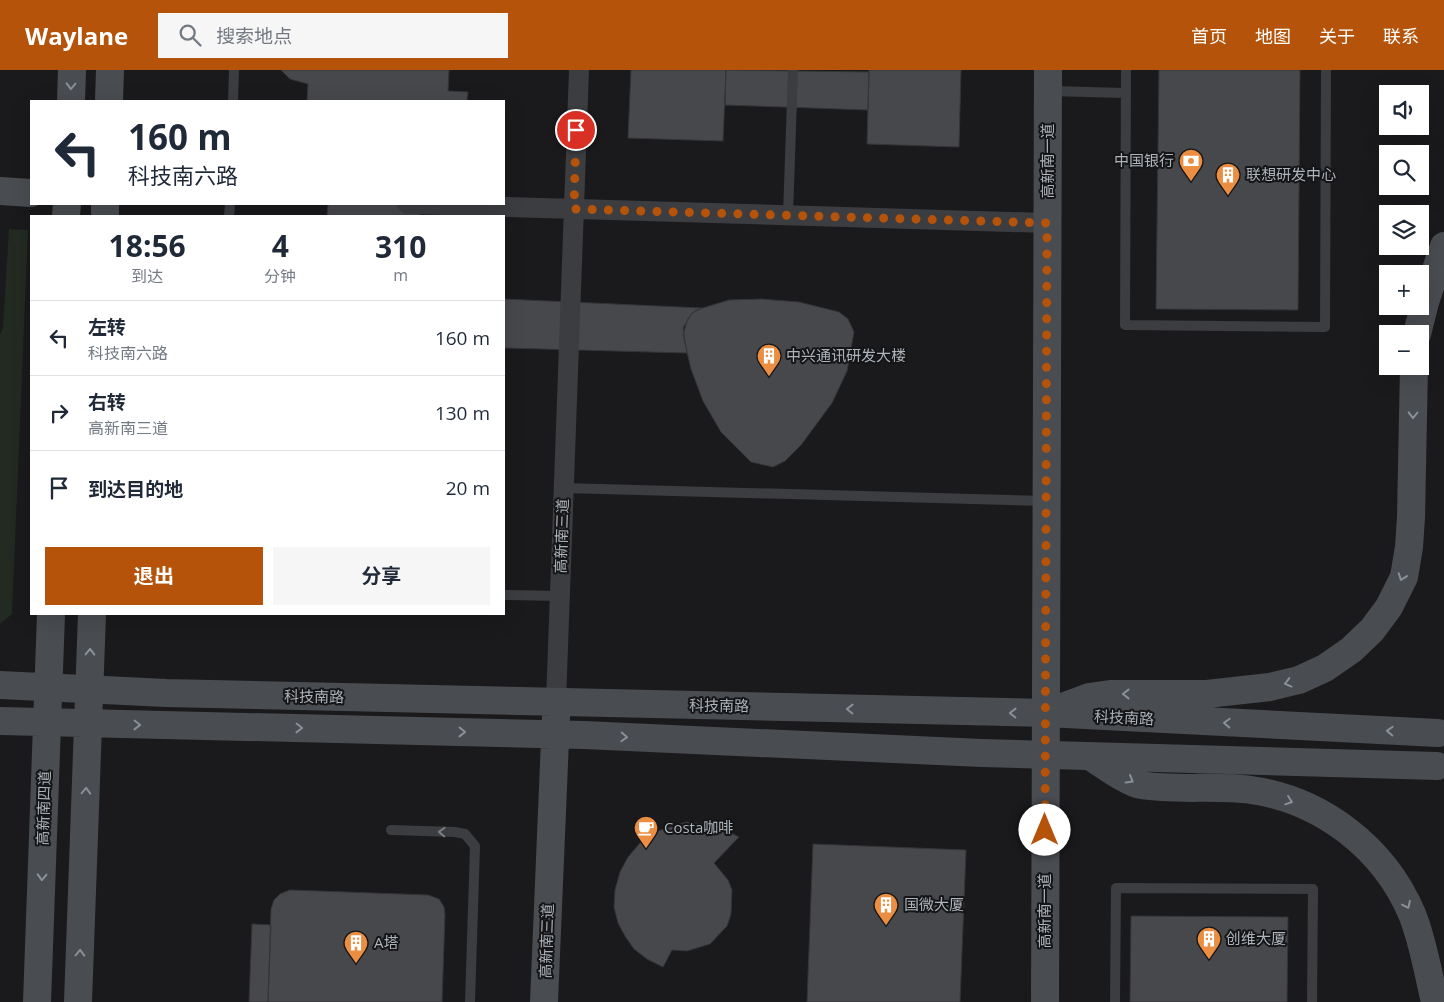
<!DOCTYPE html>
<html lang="zh">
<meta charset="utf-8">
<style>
body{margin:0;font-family:"Open Sans","Noto Sans SC",sans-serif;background:#f6f6f7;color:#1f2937;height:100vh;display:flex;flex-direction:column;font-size:19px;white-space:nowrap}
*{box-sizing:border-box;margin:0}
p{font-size:16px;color:#747a83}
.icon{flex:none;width:28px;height:28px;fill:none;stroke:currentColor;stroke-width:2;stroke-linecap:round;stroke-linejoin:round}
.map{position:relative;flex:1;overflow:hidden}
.details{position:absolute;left:30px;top:145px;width:475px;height:400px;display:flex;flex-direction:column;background:#fff;border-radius:0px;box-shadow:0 5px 20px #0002}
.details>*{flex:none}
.hud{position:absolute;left:30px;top:30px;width:475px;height:105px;border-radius:0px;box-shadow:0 5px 20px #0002;background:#fff;color:#1f2937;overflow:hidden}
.controls{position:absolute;left:1379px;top:15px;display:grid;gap:10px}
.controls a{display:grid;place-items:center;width:50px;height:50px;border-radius:0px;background:#fff;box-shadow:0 5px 20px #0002;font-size:25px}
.pin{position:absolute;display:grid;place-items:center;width:42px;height:42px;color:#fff;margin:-21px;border:2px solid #fff;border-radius:50%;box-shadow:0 1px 5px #0007}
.me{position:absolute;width:55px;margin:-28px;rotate:0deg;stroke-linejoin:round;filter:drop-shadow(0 0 4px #0008)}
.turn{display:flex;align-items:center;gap:18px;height:105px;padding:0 15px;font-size:22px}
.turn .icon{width:65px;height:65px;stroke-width:2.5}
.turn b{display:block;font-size:35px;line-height:42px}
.eta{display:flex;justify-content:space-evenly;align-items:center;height:85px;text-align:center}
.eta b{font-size:30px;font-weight:700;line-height:35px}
.cta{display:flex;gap:10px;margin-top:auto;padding:10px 15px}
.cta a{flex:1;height:58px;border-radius:0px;background:#b45309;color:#fff;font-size:20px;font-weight:700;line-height:58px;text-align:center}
.cta a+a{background:#f6f6f7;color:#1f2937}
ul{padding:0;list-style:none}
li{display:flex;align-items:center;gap:15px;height:75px;padding:0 15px;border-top:1px solid #e0e1e3}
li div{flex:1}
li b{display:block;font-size:19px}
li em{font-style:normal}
header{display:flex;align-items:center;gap:30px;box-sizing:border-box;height:70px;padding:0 25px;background:#b45309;color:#fff}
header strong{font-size:24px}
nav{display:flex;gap:28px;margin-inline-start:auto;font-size:18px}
.search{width:350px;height:45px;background:#f6f6f7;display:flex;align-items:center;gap:12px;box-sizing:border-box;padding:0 18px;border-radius:0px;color:#747a83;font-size:19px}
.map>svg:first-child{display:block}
.green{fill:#222a22}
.building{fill:#47484c;stroke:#343538}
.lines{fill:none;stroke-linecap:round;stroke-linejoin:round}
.lane{stroke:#3b3d41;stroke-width:10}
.street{stroke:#3b3d41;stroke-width:20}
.secondary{stroke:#494c51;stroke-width:28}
.oneway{stroke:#8a9096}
.oneway2{stroke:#7a7e84}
.route{stroke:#b45309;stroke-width:9;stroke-dasharray:0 16.2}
.labels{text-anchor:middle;stroke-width:4;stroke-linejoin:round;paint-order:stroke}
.street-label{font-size:15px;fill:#adb4bb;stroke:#151517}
.poi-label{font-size:15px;fill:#adb4bb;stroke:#151517;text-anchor:start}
</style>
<header>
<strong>Waylane</strong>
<div class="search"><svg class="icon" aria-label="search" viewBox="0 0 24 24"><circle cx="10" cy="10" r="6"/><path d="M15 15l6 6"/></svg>搜索地点</div>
<nav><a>首页</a><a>地图</a><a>关于</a><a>联系</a></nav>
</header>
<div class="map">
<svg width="1444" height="932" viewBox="0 0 1444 932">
<rect width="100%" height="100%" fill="#1a1a1c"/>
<!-- green -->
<path class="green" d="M9,159L28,160L12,544L0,554V265L3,258Z"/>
<!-- building -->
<path class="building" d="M281,0H449L448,21L468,22L467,31H307L308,14L290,9Z
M631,0H726L723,71L628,68Z
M726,0L869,2L868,40L725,35Z
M869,0H961L959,77L867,74Z
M1159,0H1300L1298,240L1156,239Z
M328,134H420V146H327Z
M504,229L702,238L692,243L683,258L687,283L504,278Z
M761,229L799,232L839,242L848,249L854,262L847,301L832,333L801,375L785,391L773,397L751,392L721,362L703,331L691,299L683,265L688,248L696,240L729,230Z
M686,752L714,755L739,767L714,793L728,810L732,820L731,844L727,856L710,874L687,881L672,880L663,897L647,889L634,879L625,866L618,853L614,837L615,820L620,802L628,787L640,773L655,762Z
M813,774L966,780L960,932H807Z
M290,820L428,825L439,829L444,837L445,845L442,932H268L271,839L274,830L280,824Z
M1131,846L1288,847L1287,932H1130Z
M252,854L271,855L268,932H249Z"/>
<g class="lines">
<!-- lane -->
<path class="lane" d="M1126,0L1125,255L1325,257L1326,0
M1049,21L1126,23
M233,31L234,0
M788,145L793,0
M229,146L230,134
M564,418L1046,431
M504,525L560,526
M391,760L455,762L465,764L475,776L470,932
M1115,932L1116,818L1313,819L1312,932"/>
<!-- street -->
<path class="street" d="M407,134L1047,153
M556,632L579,0"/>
<!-- secondary -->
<path class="secondary" d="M71,31L72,0
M109,31L110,0
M0,121L31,123
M66,146L67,134
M105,146V134
M1417,264L1425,232L1444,176
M0,615L166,623L1046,643L1438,663
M1054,640L1089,627L1110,624H1207L1270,617L1299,610L1325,598L1351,580L1372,560L1389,537L1404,507L1409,477L1411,447L1414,296
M0,651L584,665L982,683L1437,696
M1091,687C1104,695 1128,713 1141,715C1177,721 1215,715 1251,720C1322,730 1384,778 1412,844C1423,871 1428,903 1435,932
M37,932L51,544
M78,932L92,544
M544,932L556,646
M1045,932L1048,0"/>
</g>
<!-- one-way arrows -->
<defs><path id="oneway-chevron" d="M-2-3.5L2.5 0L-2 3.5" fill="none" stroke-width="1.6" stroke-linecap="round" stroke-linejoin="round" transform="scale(1.25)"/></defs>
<g class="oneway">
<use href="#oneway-chevron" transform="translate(71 16) rotate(92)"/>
<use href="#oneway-chevron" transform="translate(1413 345) rotate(91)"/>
<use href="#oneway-chevron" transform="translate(1402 507) rotate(109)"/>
<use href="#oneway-chevron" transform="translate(90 582) rotate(-89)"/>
<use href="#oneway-chevron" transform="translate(1288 613) rotate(165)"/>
<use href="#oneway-chevron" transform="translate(1126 624) rotate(-180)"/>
<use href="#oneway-chevron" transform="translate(850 639) rotate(-179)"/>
<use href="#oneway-chevron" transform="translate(1013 643) rotate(-179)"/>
<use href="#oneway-chevron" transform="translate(1227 653) rotate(-177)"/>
<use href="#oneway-chevron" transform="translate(137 655) rotate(1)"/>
<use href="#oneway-chevron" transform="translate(299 658) rotate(1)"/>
<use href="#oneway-chevron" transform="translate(1390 661) rotate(-177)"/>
<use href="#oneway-chevron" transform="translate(462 662) rotate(1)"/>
<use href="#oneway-chevron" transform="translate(624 667) rotate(3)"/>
<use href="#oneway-chevron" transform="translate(1130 710) rotate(30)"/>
<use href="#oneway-chevron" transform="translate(86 721) rotate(-88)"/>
<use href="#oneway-chevron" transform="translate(1289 731) rotate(19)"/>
<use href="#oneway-chevron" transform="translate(42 807) rotate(92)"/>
<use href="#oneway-chevron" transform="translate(1407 835) rotate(65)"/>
<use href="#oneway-chevron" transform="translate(80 883) rotate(-88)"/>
</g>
<use class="oneway2" href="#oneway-chevron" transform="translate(442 762) rotate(-178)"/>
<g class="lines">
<!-- route -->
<path class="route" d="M576,60L574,139L1047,153L1045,760"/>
</g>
<!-- icons -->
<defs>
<symbol id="bank-pin" viewBox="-11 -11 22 30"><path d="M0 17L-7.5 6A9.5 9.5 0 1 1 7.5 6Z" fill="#eb8e42" stroke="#151517"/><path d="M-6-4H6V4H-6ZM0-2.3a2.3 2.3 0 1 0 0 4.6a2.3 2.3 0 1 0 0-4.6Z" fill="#fff"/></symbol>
<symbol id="building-pin" viewBox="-11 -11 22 30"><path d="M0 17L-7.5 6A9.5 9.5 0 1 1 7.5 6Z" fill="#eb8e42" stroke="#151517"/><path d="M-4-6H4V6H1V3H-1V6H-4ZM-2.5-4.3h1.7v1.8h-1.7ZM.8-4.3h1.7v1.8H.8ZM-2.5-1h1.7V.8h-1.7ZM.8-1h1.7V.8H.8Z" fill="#fff"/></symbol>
<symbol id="cafe-pin" viewBox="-11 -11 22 30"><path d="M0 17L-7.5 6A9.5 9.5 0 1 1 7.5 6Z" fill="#eb8e42" stroke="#151517"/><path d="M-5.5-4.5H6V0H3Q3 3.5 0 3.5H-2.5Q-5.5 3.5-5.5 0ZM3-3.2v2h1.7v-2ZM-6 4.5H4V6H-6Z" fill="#fff"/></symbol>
</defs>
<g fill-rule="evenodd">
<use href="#bank-pin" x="1177" y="77" width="28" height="38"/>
<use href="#building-pin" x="1214" y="91" width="28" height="38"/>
<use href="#building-pin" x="755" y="272" width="28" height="38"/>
<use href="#cafe-pin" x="632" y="744" width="28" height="38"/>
<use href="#building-pin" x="872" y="821" width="28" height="38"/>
<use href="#building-pin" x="1195" y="855" width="28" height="38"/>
<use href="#building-pin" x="342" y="859" width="28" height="38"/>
</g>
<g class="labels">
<!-- street labels -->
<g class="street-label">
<text transform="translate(1048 91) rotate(-90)" y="5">高新南一道</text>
<text transform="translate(562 466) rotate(-88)" y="5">高新南三道</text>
<text transform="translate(314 627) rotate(1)" y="5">科技南路</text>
<text transform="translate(719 636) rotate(1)" y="5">科技南路</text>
<text transform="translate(1124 648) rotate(3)" y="5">科技南路</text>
<text transform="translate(44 738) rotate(-88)" y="5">高新南四道</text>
<text transform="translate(1045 841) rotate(-90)" y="5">高新南一道</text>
<text transform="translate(547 871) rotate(-88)" y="5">高新南三道</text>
</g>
<!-- poi labels -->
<g class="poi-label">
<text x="1174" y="96" text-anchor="end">中国银行</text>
<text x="1246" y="110">联想研发中心</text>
<text x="786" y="291">中兴通讯研发大楼</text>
<text x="664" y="763">Costa咖啡</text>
<text x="904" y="840">国微大厦</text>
<text x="1226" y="874">创维大厦</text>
<text x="374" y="878">A塔</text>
</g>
</g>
</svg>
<div class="controls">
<a><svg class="icon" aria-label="sound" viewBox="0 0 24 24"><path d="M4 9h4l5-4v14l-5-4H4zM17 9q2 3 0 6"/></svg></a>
<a><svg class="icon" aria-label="search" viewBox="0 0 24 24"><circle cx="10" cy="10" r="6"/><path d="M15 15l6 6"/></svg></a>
<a><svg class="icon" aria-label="layers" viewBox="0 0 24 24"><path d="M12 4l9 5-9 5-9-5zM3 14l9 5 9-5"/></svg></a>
<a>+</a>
<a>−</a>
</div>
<div class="pin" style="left:576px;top:60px;background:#d93025"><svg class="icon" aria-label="arrive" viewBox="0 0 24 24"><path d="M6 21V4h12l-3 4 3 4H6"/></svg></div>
<svg class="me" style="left:1045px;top:760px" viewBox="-20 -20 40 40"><circle r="19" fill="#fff"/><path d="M0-13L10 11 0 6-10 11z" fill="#b45309"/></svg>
<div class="hud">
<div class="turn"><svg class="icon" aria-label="left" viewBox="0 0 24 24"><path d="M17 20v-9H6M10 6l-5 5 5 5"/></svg><div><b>160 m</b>科技南六路</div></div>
</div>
<section class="details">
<div class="eta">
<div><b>18:56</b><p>到达</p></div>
<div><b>4</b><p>分钟</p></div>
<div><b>310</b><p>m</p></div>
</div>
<ul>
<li><svg class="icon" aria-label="left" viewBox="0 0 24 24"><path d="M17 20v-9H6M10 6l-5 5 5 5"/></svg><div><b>左转</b><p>科技南六路</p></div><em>160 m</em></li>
<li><svg class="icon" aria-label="right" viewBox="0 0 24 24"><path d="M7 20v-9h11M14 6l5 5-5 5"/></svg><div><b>右转</b><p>高新南三道</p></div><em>130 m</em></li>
<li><svg class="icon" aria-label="arrive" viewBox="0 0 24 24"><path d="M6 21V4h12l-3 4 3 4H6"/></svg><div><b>到达目的地</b></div><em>20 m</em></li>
</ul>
<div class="cta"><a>退出</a><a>分享</a></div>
</section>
</div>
